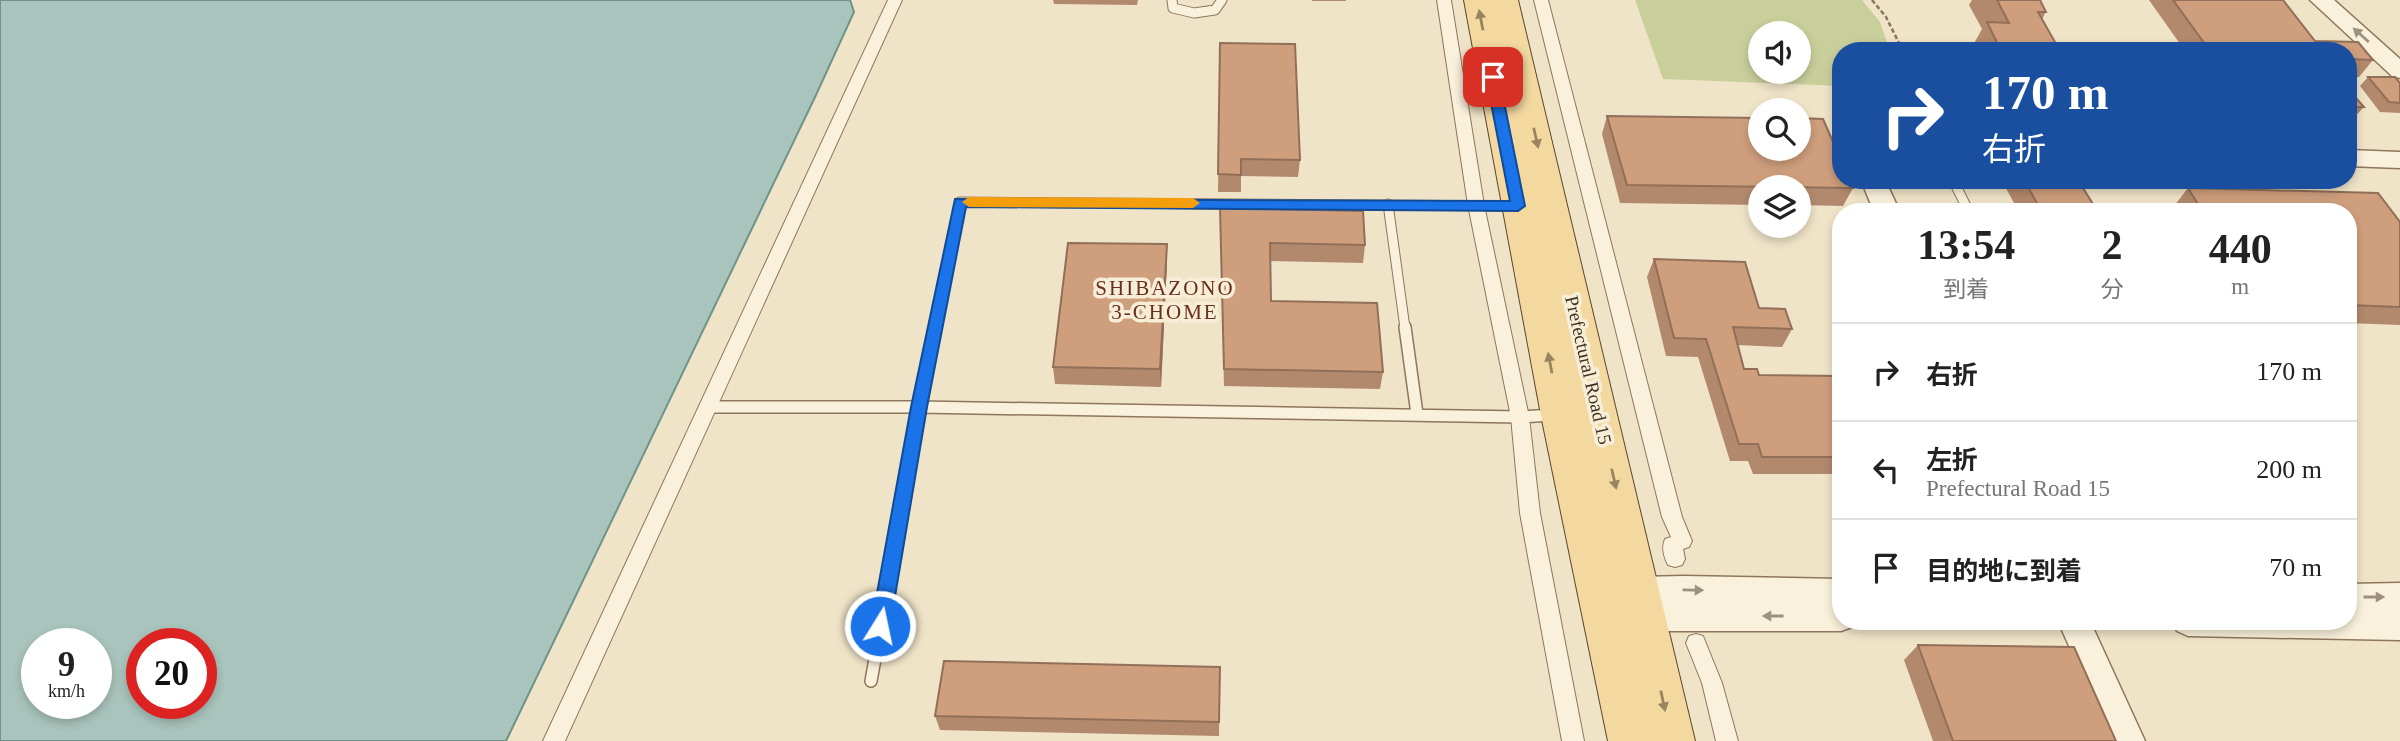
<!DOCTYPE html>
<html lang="ja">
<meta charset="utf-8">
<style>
body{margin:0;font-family:"Times New Roman","Noto Sans JP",serif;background:#f2f2f2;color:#222;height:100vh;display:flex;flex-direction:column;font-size:26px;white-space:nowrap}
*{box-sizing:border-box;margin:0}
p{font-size:23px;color:#767676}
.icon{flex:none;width:38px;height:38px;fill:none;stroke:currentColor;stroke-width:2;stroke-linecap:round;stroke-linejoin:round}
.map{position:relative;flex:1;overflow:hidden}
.side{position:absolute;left:1832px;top:203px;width:525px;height:427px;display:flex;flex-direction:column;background:#fff;border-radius:28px;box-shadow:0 4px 10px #0003}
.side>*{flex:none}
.banner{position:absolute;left:1832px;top:42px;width:525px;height:147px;border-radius:28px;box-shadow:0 4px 10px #0003;background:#1a4fa0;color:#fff;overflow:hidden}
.controls{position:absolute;left:1748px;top:21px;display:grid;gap:14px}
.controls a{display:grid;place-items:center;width:63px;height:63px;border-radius:50%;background:#fff;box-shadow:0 4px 10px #0003;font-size:35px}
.speed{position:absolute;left:21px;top:628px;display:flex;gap:14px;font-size:35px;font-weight:700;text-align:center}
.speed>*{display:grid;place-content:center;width:91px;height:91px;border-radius:50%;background:#fff;box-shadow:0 4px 10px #0003;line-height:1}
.speed small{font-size:18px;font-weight:400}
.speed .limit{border:10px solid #d22;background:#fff;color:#111}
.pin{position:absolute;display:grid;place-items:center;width:60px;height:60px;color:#fff;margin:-30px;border-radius:14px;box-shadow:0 4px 10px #0006}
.me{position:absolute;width:77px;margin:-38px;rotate:10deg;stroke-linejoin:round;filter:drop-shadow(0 0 5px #0008)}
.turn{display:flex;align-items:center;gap:24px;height:147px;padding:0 35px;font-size:32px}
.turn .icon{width:91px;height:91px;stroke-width:2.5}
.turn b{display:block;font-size:49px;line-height:60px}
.eta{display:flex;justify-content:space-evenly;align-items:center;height:119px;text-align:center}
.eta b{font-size:42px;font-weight:600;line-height:49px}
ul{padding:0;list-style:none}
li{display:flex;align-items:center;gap:21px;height:98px;padding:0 35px;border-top:2px solid #e0e0e0}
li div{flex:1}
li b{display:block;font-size:26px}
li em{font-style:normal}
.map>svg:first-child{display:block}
.green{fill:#c9cf9b;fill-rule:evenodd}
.water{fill:#a9c4bc;stroke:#6f938a;stroke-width:2;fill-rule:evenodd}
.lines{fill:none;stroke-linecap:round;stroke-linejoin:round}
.service-far1-casing{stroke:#8d765c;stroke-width:11}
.service-casing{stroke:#8d765c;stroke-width:14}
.pedestrian-casing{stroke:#8d765c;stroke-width:2}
.tertiary-casing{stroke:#8d765c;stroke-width:3}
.primary-casing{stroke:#5b4430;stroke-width:2}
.path{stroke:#8d765c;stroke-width:2.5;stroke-dasharray:4.5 2.5;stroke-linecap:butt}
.service-far1{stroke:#faf1dc;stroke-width:9}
.service{stroke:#faf1dc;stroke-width:11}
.pedestrian{fill:#faf1dc;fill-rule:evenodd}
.tertiary{fill:#faf1dc;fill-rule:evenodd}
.primary{fill:#f3d9a0;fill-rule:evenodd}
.wall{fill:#b2896c}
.shaded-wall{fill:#916f58}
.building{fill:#cf9f7d;stroke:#916f58;stroke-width:2}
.oneway{fill:#988460}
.oneway2{fill:#9c907e}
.route{fill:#1a73e8;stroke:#114b97;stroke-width:2}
.slow{fill:#f59e0b}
.labels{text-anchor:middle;stroke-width:7;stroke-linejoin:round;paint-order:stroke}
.street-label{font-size:19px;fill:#3d2e20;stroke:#f7eed8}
.neighbourhood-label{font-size:21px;letter-spacing:2px;fill:#6b2e1e;stroke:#f7eed8}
</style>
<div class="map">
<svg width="2400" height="741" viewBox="0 0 2400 741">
<rect width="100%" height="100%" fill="#f0e4c8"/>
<!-- green -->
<path class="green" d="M1635,0H1862L1880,22L1890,51H1841V86L1663,79ZM1760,33H1799V72H1760Z"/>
<!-- water -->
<path class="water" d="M0,0H850L854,12L816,95L506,741H0ZM37,644H96V704H37ZM142,644H201V704H142Z"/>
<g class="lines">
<defs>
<path id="service-far1" d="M1172,0L1173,8L1194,13L1215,10L1222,0
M1953,180L1969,212
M1388,204L1405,328
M935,328L960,202L1515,206"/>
<path id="service" d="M1405,327L1417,414
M709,407H919L1520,417L1553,415
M871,681L935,327"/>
<path id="pedestrian" d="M888,0H902L565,741H543Z
M1437,0H1451L1484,205L1529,417L1540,513L1584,741H1562L1520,513L1511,417L1468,205Z
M1534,0H1548L1682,517L1692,541L1689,547L1683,549L1685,559L1682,565L1675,567L1668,565C1664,557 1661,548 1665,539L1671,537L1662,517Z
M1696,634L1703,636L1722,683L1738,741H1716L1702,683L1686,643L1689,636Z"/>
<path id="tertiary" d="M2310,0H2334L2400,59V78L2392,76Z
M2348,150L2400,152V168L2348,166Z
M1861,180H1885L1900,212H1874Z
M1683,576L1841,579V621H1855L1852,627L1841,631H1645L1618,622L1613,612L1615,608L1611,607L1606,597L1611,587L1639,577Z
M2400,583V640L2188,636L2177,631L2172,621H2348V584Z
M2058,621H2090L2145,741H2111Z"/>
<path id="primary" d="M1464,0H1518L1695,741H1608L1541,415Z"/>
</defs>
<!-- service-far1 casing -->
<use href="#service-far1" class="service-far1-casing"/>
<!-- service casing -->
<use href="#service" class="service-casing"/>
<!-- pedestrian casing -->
<use href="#pedestrian" class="pedestrian-casing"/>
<!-- tertiary casing -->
<use href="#tertiary" class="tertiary-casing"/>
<!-- primary casing -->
<use href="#primary" class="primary-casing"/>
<!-- path -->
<path class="path" d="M1872,0L1886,17L1903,51"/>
<!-- service-far1 -->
<use href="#service-far1" class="service-far1"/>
<!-- service -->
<use href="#service" class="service"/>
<!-- pedestrian -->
<use href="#pedestrian" class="pedestrian"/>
<!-- tertiary -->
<use href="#tertiary" class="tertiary"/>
<!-- primary -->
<use href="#primary" class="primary"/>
</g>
<!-- wall -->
<path class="wall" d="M1053,0H1138L1137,5L1054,4Z
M1312,0H1346V1H1312Z
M1972,0H2040L2046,12L2042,19L2060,51H1972L1971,49L1982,29L1969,5Z
M2149,0H2283L2315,41L2358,42L2373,60L2359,77H2348V51H2185Z
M1220,43L1300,160L1298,177L1241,176V192H1218Z
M2368,77L2400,83V113L2380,112L2360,86Z
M2348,89L2364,107L2348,124Z
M1607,116L1853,188L1843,206L1799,205V187H1760V205L1620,203L1602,134Z
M2003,180H2078L2098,212H2019L2002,181Z
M2188,188L2378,193L2400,222V325L2348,323V212H2178L2174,206Z
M1220,208L1365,245L1363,263L1270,261L1271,301L1383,372L1380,389L1224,386Z
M1167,244V262L1161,387L1055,384L1053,367Z
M1654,259L1759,308L1792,329L1782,347L1738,345L1744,369L1759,375L1841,376V474H1753L1748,461H1730L1698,357L1666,356L1647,277Z
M1918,645L2116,741H1933L1904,660Z
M1220,667L1219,736L940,730L935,716Z"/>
<!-- shaded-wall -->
<path class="shaded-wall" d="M1167,244V262L1161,387L1160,369Z"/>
<!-- building -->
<path class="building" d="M1997,0H2040L2046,12H2038L2060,51H2001L1987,22L2009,23Z
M2173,0H2283L2315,41L2358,42L2373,60L2348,59V51H2210Z
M1220,43L1295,44L1300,160L1241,159V175L1218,174Z
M2368,77H2395L2400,83V103L2389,102Z
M2348,89L2364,107H2348Z
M1607,116L1760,118V149H1799V118L1823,119L1841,160V180H1850L1853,188L1627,185Z
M2024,180H2078L2098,212H2042Z
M2188,188L2378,193L2400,222V307L2348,305V212H2203Z
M1220,208L1363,211L1365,245L1270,243L1271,301L1377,303L1383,372L1224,369Z
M1068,243L1167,244L1160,369L1053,367Z
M1654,259L1745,262L1759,308L1785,309L1792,329L1733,327L1744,369H1757L1759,375L1841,376V457H1762L1758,444H1739L1706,339L1674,338Z
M1918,645L2074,647L2116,741H1953Z
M944,661L1220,667L1219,722L935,716Z"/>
<!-- one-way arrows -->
<defs><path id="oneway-solid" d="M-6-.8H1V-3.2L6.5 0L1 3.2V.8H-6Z" transform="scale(1.75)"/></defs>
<g class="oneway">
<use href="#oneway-solid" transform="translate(1481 20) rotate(-101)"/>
<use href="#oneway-solid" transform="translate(1536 138) rotate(77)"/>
<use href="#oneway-solid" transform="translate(1550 363) rotate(-101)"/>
<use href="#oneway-solid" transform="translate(1614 479) rotate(77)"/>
<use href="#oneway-solid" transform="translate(1663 701) rotate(78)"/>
</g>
<g class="oneway2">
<use href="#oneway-solid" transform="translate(2361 35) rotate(-138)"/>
<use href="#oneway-solid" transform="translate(1693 590) rotate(1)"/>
<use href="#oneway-solid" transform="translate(2374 597)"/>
<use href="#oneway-solid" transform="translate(1773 616) rotate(180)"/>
</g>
<!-- route -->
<path class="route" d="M1493,73L1499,77L1525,206L1518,211L966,207L927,407L890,626L887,632L880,635L874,632L871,626L911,407L955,199L1510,201L1486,77Z"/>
<!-- slow -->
<path class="slow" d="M969,197L1193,198L1200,203L1193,208L969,207L962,202Z"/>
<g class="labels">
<!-- street labels -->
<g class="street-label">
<text transform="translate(1589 370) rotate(77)" y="7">Prefectural Road 15</text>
</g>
<!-- neighbourhood labels -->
<g class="neighbourhood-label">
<text x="1165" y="295">SHIBAZONO<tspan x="1165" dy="24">3-CHOME</tspan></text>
</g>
</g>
</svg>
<div class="controls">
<a><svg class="icon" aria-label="sound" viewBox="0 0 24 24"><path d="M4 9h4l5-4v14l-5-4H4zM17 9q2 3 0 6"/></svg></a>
<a><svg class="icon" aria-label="search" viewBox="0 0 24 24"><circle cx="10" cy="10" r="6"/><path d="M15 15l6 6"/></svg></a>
<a><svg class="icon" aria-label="layers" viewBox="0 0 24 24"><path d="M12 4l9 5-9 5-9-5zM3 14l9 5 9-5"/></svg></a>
</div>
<div class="speed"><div>9<small>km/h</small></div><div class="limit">20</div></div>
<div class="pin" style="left:1493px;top:77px;background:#d93025"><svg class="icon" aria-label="arrive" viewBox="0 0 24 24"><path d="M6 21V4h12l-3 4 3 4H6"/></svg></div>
<svg class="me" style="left:880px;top:626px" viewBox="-20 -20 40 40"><circle r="17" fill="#1a73e8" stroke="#fff" stroke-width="3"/><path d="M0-11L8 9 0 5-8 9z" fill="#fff"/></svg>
<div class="banner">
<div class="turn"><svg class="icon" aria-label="right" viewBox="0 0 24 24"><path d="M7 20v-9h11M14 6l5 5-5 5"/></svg><div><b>170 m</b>右折</div></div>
</div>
<section class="side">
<div class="eta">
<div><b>13:54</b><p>到着</p></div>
<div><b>2</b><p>分</p></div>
<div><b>440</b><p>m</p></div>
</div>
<ul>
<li><svg class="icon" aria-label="right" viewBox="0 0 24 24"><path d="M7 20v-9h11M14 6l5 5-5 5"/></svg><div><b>右折</b></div><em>170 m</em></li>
<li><svg class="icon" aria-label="left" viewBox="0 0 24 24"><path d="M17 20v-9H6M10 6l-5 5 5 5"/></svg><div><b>左折</b><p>Prefectural Road 15</p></div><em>200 m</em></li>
<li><svg class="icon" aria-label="arrive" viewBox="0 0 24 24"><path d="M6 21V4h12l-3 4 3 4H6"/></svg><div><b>目的地に到着</b></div><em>70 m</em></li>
</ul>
</section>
</div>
